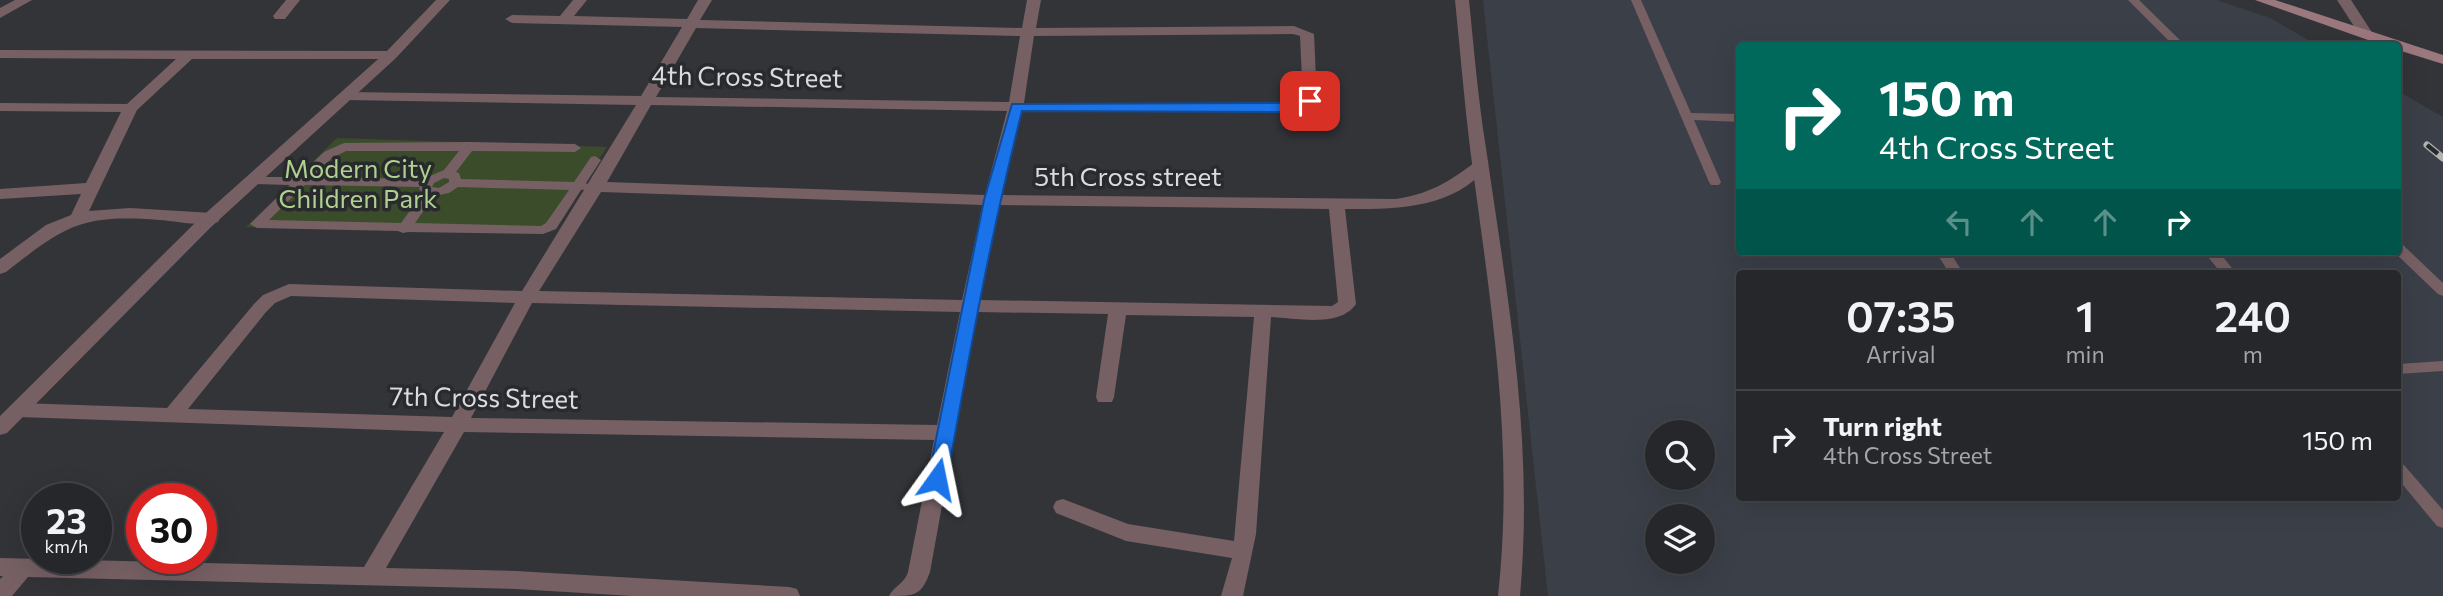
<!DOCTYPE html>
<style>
body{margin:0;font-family:Commissioner,sans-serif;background:#2e2f32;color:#f1f3f6;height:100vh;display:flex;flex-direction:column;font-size:26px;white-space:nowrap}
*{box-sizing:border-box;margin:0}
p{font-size:23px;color:#a4a5a8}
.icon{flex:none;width:38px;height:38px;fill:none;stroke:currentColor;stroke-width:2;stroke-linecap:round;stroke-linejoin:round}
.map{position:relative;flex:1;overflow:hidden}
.details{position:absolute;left:1736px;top:270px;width:665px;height:231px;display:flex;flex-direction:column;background:#26272a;border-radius:7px;box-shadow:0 7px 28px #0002,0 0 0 2px #424447}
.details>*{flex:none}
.hud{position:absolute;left:1736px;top:42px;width:665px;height:214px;border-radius:7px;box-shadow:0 7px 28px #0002,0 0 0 2px #424447;background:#00695c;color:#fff;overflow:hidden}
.fabs{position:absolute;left:1645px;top:420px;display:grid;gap:14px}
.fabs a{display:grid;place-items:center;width:70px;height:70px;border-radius:50%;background:#26272a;box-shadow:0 7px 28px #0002,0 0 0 2px #424447;font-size:35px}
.speed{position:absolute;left:21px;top:483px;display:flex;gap:14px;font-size:35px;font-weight:700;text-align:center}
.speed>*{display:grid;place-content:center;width:91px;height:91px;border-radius:50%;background:#26272a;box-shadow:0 7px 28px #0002,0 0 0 2px #424447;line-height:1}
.speed small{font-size:18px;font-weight:400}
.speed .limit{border:10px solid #d22;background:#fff;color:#111}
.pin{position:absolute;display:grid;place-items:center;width:60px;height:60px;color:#fff;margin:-30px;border-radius:14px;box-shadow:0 4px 10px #0006}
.me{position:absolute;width:77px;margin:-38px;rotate:12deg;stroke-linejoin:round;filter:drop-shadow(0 0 5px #0008)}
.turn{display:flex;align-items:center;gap:24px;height:147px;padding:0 28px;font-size:32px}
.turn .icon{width:91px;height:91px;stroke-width:2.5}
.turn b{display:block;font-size:49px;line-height:60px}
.lanes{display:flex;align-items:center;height:66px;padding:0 28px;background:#0003;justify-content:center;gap:35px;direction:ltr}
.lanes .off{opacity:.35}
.eta{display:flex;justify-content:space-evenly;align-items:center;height:119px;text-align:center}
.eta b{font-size:42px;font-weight:600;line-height:49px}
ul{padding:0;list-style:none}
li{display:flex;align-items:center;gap:21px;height:98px;padding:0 28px;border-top:2px solid #424447}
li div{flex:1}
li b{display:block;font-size:26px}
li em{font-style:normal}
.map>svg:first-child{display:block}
.built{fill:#3b3f48;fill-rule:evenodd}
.green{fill:#3b4c2a}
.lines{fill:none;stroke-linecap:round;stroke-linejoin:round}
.service{fill:#766064;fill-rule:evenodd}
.minor{fill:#766064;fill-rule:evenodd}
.tertiary{fill:#766064;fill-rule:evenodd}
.secondary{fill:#9b787e;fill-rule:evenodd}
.rail-casing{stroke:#b2b3b5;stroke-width:7}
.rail{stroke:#292a2e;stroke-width:4.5;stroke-dasharray:14;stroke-linecap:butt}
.route{fill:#1a73e8;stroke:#114b97;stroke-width:2}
.labels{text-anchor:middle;stroke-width:7;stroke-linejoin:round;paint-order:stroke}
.street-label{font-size:26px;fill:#dadbdd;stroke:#292a2e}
.park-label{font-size:26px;fill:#afd08f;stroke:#292a2e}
</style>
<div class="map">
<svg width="2443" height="596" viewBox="0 0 2443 596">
<rect width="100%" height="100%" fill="#333438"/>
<!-- built -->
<path class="built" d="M1483,0H2217L2270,18L2317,45L1740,46V252H2398V91L2443,117V596H1548ZM1740,273H2398V497H1740ZM1657,432H1703V478H1657ZM1657,516H1703V562H1657Z"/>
<!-- green -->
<path class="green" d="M337,138L607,147L550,232L246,227Z"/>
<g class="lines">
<!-- service -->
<path class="service" d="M1631,0H1641L1691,113L1740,114V122L1694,120L1721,182L1719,185H1711L1709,182Z
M2128,0H2139L2186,46H2174Z
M470,142L575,144L581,148L575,152L472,151L456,172L459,173L461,179L574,182L591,157L595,156L601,160L586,183L590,186L589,189L581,190L556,229L543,234L408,232L403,233L398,231L257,228L250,224L290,185L255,184L249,180L251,177H298L324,152L344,143ZM346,151H459L444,170L423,179L313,177L332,158ZM444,178L449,179V182L439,188L432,187L434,183ZM305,185L420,187L419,189L423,193L401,223L269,220ZM458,187L569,190L546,223L541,226L415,223L434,196L449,193Z
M2398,244L2403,245L2443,283V296L2438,294L2394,252H2398Z
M1936,252H1950L1963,273H1949Z
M2204,252H2219L2236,273H2221Z
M2443,361V371L2398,374V364Z
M2398,463L2404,465L2443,510V528L2437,526L2398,479Z"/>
<!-- minor -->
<path class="minor" d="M15,0H32L0,18V8Z
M286,0H300L285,19H275L273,16Z
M573,0H587L574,16L687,19L698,0H712L700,20L1022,28L1027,0H1041L1036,28L1294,26L1314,34L1317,101L1307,111H1022L1001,195L1395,199C1427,195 1449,182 1474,163L1480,161L1488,166C1453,210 1395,209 1345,209L1356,304C1340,328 1296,318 1271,317L1256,534L1243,596H1221L1232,558L1126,541L1056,513L1053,507L1056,501L1063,499L1128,524L1234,541L1254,317L1126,315L1114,397L1112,402H1098L1096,397L1108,314L977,312L930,572C921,596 915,596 889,596C894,586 905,583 908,572L934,440L464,432L386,568L516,571L789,587L797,589L800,596H633L516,589L28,577L12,596H0V579L3,576H0V558L364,567L444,432L19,417L12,415L9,410L12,405L19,403L167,408L254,304L263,295L289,284L522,291L636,105L346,100L339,96L346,92L641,96L682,27L512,23L505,19L512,15L560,16ZM696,28L1020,36L1009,102L656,97ZM1293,34L1300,36L1303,100L1298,104L1024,103L1034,36ZM651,105L1007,111L985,195L607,182ZM601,192L983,205L962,300L539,291ZM999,205L1329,209L1338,302L1332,306L980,300ZM291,296L515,303L452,417L188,409L266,312L275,303ZM532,303L960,312L937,425L471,418Z
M2337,0H2351L2373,34L2371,37H2361Z
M0,50L391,51L398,55L391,59H192L137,110L89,211L130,208L212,213L220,218L218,222C200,227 177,221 159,220C81,214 65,226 6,272L0,274V259L46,225L71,215L81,194L0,199V189L86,183L121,112L0,111V103L127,104L176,59L0,58Z"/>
<!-- tertiary -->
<path class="tertiary" d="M436,0H450L396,58L210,228L7,433L0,435V416L198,220L386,52Z
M1455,0H1469C1474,49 1478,99 1486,148C1508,301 1534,440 1520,596H1498C1515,441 1490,301 1470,148C1464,99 1460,49 1455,0Z"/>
<!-- secondary -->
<path class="secondary" d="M2255,0H2275L2443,55V64L2398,50V46H2385Z"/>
<defs>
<path id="rail" d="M2427,145L2443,158"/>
</defs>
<!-- rail casing -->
<use href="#rail" class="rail-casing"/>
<!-- rail -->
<use href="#rail" class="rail"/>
</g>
<!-- route -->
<path class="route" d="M1310,97L1317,101L1302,112L1022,111C991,233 969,356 947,479L944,484L937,487L931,484L928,479L984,200L1012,104L1298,103Z"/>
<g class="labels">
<!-- street labels -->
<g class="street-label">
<text transform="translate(747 77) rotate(1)" y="9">4th Cross Street</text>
<text x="1128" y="186">5th Cross street</text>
<text transform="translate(484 398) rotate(1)" y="9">7th Cross Street</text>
</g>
<!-- park labels -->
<g class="park-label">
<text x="358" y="178">Modern City<tspan x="358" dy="30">Children Park</tspan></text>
</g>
</g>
</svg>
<div class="fabs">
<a><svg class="icon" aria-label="search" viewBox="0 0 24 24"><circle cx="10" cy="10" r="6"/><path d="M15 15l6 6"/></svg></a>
<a><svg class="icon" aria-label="layers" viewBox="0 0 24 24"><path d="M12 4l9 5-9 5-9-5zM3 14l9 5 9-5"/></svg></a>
</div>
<div class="speed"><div>23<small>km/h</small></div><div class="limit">30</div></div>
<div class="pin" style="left:1310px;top:101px;background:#d93025"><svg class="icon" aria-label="arrive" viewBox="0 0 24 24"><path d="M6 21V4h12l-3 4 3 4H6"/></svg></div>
<svg class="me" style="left:937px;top:479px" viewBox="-20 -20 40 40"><path d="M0-17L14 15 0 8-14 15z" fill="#1a73e8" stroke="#fff" stroke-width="4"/></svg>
<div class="hud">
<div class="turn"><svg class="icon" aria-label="right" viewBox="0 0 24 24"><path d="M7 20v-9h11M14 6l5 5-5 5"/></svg><div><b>150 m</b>4th Cross Street</div></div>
<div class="lanes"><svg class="icon off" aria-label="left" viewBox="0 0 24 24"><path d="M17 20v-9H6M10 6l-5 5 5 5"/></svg><svg class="icon off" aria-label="ahead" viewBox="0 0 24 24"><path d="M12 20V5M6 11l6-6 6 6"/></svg><svg class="icon off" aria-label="ahead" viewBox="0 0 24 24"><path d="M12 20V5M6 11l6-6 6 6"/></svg><svg class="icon" aria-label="right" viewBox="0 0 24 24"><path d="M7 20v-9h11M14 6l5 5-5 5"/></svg></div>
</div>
<section class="details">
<div class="eta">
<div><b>07:35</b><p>Arrival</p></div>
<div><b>1</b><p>min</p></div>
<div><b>240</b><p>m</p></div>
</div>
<ul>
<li><svg class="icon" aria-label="right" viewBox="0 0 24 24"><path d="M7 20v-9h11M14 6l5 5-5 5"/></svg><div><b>Turn right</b><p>4th Cross Street</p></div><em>150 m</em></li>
</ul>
</section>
</div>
